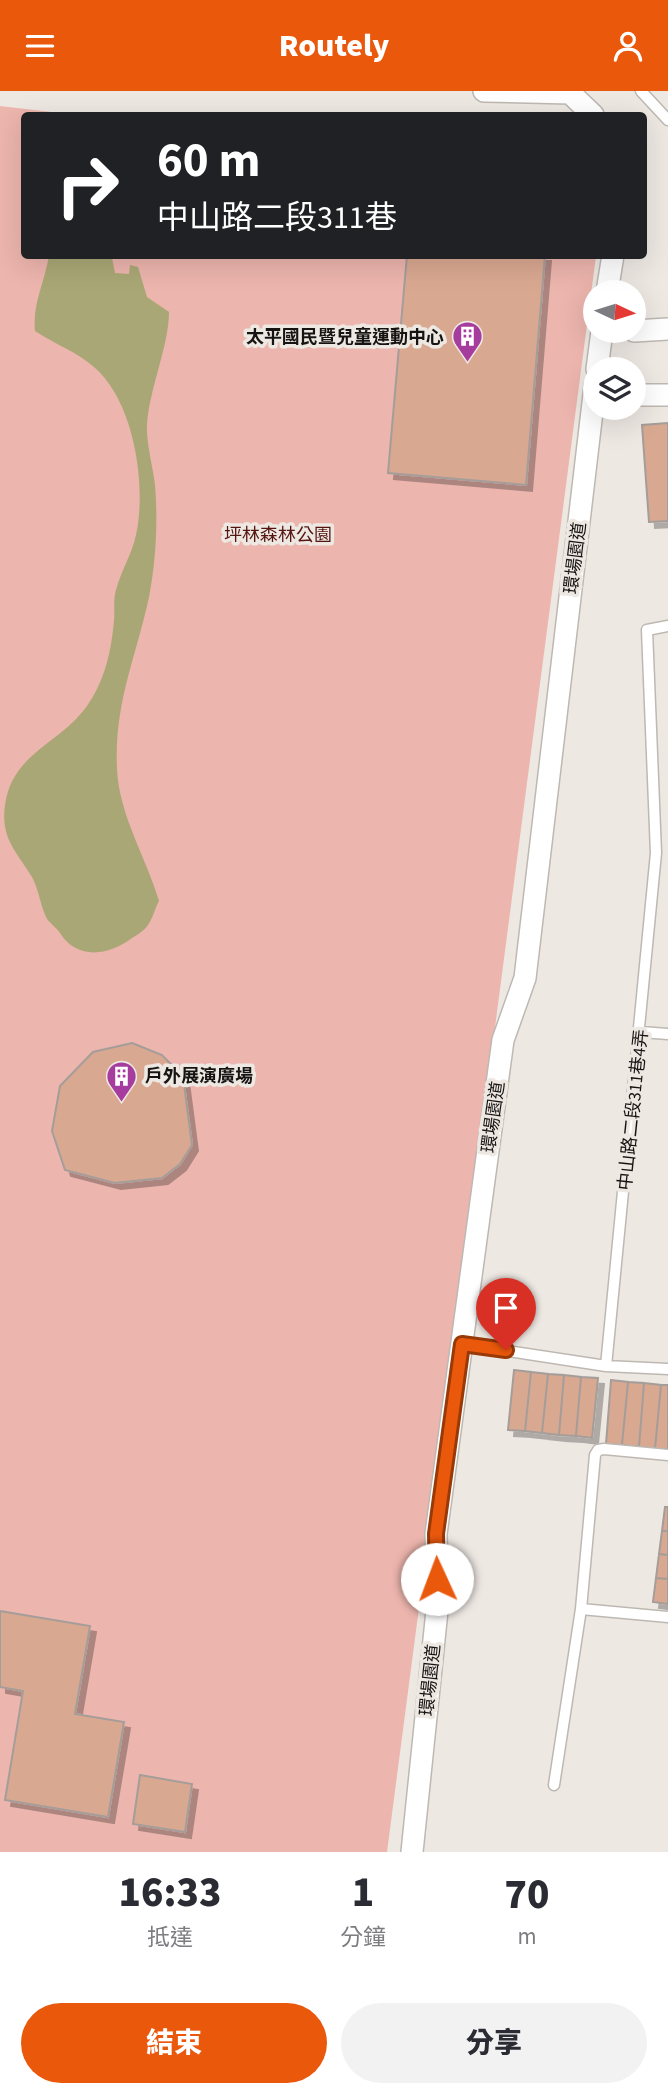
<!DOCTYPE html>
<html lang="zh-TW">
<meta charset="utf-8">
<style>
body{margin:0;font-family:"Source Sans 3","Noto Sans TC",sans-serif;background:#f2f2f3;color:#2b2b33;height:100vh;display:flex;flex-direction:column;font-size:26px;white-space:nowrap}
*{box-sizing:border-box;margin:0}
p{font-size:23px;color:#7c7c81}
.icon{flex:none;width:38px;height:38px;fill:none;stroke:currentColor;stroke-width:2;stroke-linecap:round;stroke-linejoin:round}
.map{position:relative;height:1761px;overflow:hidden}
.side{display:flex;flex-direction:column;background:#fff;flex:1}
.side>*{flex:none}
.top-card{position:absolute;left:21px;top:21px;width:626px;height:147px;border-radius:7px;box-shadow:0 7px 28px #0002;background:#202124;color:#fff;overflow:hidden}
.needle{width:46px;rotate:94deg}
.tools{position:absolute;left:583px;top:189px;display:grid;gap:14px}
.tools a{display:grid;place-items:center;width:63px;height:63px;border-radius:50%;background:#fff;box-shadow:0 7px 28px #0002;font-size:35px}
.pin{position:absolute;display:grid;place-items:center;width:60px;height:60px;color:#fff;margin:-72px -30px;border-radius:50% 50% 50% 0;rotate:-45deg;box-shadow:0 0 7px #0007}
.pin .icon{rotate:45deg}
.me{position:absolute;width:77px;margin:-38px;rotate:358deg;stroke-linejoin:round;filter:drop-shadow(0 0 5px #0008)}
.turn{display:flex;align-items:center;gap:24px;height:147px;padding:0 21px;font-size:32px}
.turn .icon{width:91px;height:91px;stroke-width:2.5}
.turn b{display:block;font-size:49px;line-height:60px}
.eta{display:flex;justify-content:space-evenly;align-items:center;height:119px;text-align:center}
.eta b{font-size:42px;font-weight:800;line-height:49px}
.button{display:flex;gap:14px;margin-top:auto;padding:14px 21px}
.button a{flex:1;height:80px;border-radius:42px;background:#ea580c;color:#fff;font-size:28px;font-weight:800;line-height:80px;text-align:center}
.button a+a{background:#f2f2f3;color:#2b2b33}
header{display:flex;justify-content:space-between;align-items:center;height:91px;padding:0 21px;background:#ea580c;color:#fff;font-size:32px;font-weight:800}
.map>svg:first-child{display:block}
.green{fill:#ecb5ad}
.water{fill:#aaa776}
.building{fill:#d9a891;stroke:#a59d9a;stroke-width:2;filter:url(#shadow)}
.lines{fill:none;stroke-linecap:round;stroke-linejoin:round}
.lane-casing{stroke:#beb8b3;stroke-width:13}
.street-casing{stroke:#beb8b3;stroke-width:24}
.lane{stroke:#fff;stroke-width:10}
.street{stroke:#fff;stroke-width:21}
.route-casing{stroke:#983908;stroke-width:18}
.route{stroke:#ea580c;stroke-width:12}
.labels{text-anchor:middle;stroke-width:7;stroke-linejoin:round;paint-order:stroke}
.poi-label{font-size:18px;font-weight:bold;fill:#161412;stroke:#eee8e3;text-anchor:end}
.park-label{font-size:18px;fill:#551410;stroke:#eee8e3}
.street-label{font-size:18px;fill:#161412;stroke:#eee8e3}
</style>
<header><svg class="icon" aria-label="menu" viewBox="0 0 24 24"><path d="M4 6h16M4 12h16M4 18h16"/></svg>Routely<svg class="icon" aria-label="person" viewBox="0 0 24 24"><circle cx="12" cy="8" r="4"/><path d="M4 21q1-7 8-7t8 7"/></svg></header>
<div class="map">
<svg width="668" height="1761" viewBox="0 0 668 1761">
<defs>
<filter id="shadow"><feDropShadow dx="6" dy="6" stdDeviation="0" flood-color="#0004"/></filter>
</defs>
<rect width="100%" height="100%" fill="#eee8e3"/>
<!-- green -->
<path class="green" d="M0,15L78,24H24V164L596,165L387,1761H0Z"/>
<!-- water -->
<path class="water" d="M49,164L112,167L115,182L129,183L130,174L138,176L147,206L169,221C169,257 146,305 147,341C148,359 153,377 155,394C158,430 156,470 149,506C136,567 114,611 117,678C119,724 146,766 159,810C155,817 153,827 148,834C145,839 137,844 132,847C108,865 77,869 60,842C56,836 49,832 46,826C40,813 39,799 32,786C18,762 0,748 5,714C12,662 60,653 87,615C105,589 111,561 114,530C115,520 113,508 116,499C121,480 132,463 136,444C147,394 134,310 94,276C76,260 54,253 35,240C32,213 45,191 49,164Z"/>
<!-- building -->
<path class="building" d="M407,164H545L526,394L388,382Z
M668,332V430L649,431L642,334Z
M132,952L162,964L183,986L192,1054L180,1073L162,1087L115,1092L65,1079L52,1040L60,995L93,961Z
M514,1279L531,1281L525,1340L508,1339Z
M531,1281L548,1283L542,1342L525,1340Z
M548,1283L564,1284L559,1344L542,1342Z
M564,1284L581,1286L576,1345L559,1344Z
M581,1286L598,1287L592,1347L576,1345Z
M611,1289L628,1291L622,1354L606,1353Z
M628,1291L644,1292L639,1356L622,1354Z
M644,1292L661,1294L655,1358L639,1356Z
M661,1294H668V1358H655Z
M665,1416H668V1440H662Z
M662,1440H668V1464L659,1463Z
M659,1463L668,1464V1488L656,1487Z
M656,1487L668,1488V1513L653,1511Z
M0,1520L90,1535L75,1623L124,1631L108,1726L5,1709L23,1600L0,1596Z
M140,1684L192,1693L185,1741L133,1733Z"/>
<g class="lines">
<defs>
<path id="lane" d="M641,0L668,29
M641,941L668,943
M462,1253L606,1275L668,1278
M606,1275L656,762L647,539L668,535
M581,1518L668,1526
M554,1694L581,1518L595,1364L598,1359L604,1358L668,1364"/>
<path id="street" d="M484,0L570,2L593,24
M607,201L613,164
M634,240L668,238
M597,278L602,240
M634,304H668
M412,1761L438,1510L436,1443L503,949L525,887L595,295"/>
</defs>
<!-- lane casing -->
<use href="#lane" class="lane-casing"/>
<!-- street casing -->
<use href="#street" class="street-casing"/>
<!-- lane -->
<use href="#lane" class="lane"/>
<!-- street -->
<use href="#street" class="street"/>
</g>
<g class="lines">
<defs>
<path id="route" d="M437,1488L436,1443L462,1253L506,1259"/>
</defs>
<!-- route casing -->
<use href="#route" class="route-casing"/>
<!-- route -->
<use href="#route" class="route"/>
</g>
<!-- icons -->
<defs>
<symbol id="building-pin" viewBox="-11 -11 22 30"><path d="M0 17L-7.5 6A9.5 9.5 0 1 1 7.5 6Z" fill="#a53c9e" stroke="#eee8e3"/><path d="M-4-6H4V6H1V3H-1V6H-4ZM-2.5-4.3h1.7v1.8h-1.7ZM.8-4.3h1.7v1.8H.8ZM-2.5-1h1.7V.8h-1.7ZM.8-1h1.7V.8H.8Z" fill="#fff"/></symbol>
</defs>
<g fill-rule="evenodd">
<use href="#building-pin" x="450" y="228" width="35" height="47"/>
<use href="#building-pin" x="104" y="968" width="35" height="47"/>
</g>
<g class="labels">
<!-- poi labels -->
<g class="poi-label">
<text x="444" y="252">太平國民暨兒童運動中心</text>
<text x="145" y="991" text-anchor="start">戶外展演廣場</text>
</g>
<!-- park labels -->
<g class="park-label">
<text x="278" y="450">坪林森林公園</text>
</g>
<!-- street labels -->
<g class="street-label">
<text transform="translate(575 467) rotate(-83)" y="6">環場園道</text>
<text transform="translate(633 1019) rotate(-84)" y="6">中山路二段311巷4弄</text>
<text transform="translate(493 1026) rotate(-82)" y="6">環場園道</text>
<text transform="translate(430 1589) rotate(-84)" y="6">環場園道</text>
</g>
</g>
</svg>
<div class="tools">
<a><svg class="needle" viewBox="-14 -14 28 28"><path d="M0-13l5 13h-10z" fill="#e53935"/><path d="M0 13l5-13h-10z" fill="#7c7c81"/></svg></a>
<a><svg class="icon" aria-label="layers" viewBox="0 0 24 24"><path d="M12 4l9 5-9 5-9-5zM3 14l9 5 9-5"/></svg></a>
</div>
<div class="pin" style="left:506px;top:1259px;background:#d93025"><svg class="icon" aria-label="arrive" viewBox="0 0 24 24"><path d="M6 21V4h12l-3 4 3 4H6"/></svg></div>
<svg class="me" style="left:437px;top:1488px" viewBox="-20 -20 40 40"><circle r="19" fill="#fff"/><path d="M0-13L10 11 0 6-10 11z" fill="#ea580c"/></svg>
<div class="top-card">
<div class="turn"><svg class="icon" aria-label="right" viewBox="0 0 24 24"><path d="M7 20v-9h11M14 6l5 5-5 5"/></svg><div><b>60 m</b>中山路二段311巷</div></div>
</div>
</div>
<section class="side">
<div class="eta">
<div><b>16:33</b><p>抵達</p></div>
<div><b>1</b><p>分鐘</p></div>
<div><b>70</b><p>m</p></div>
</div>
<div class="button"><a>結束</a><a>分享</a></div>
</section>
